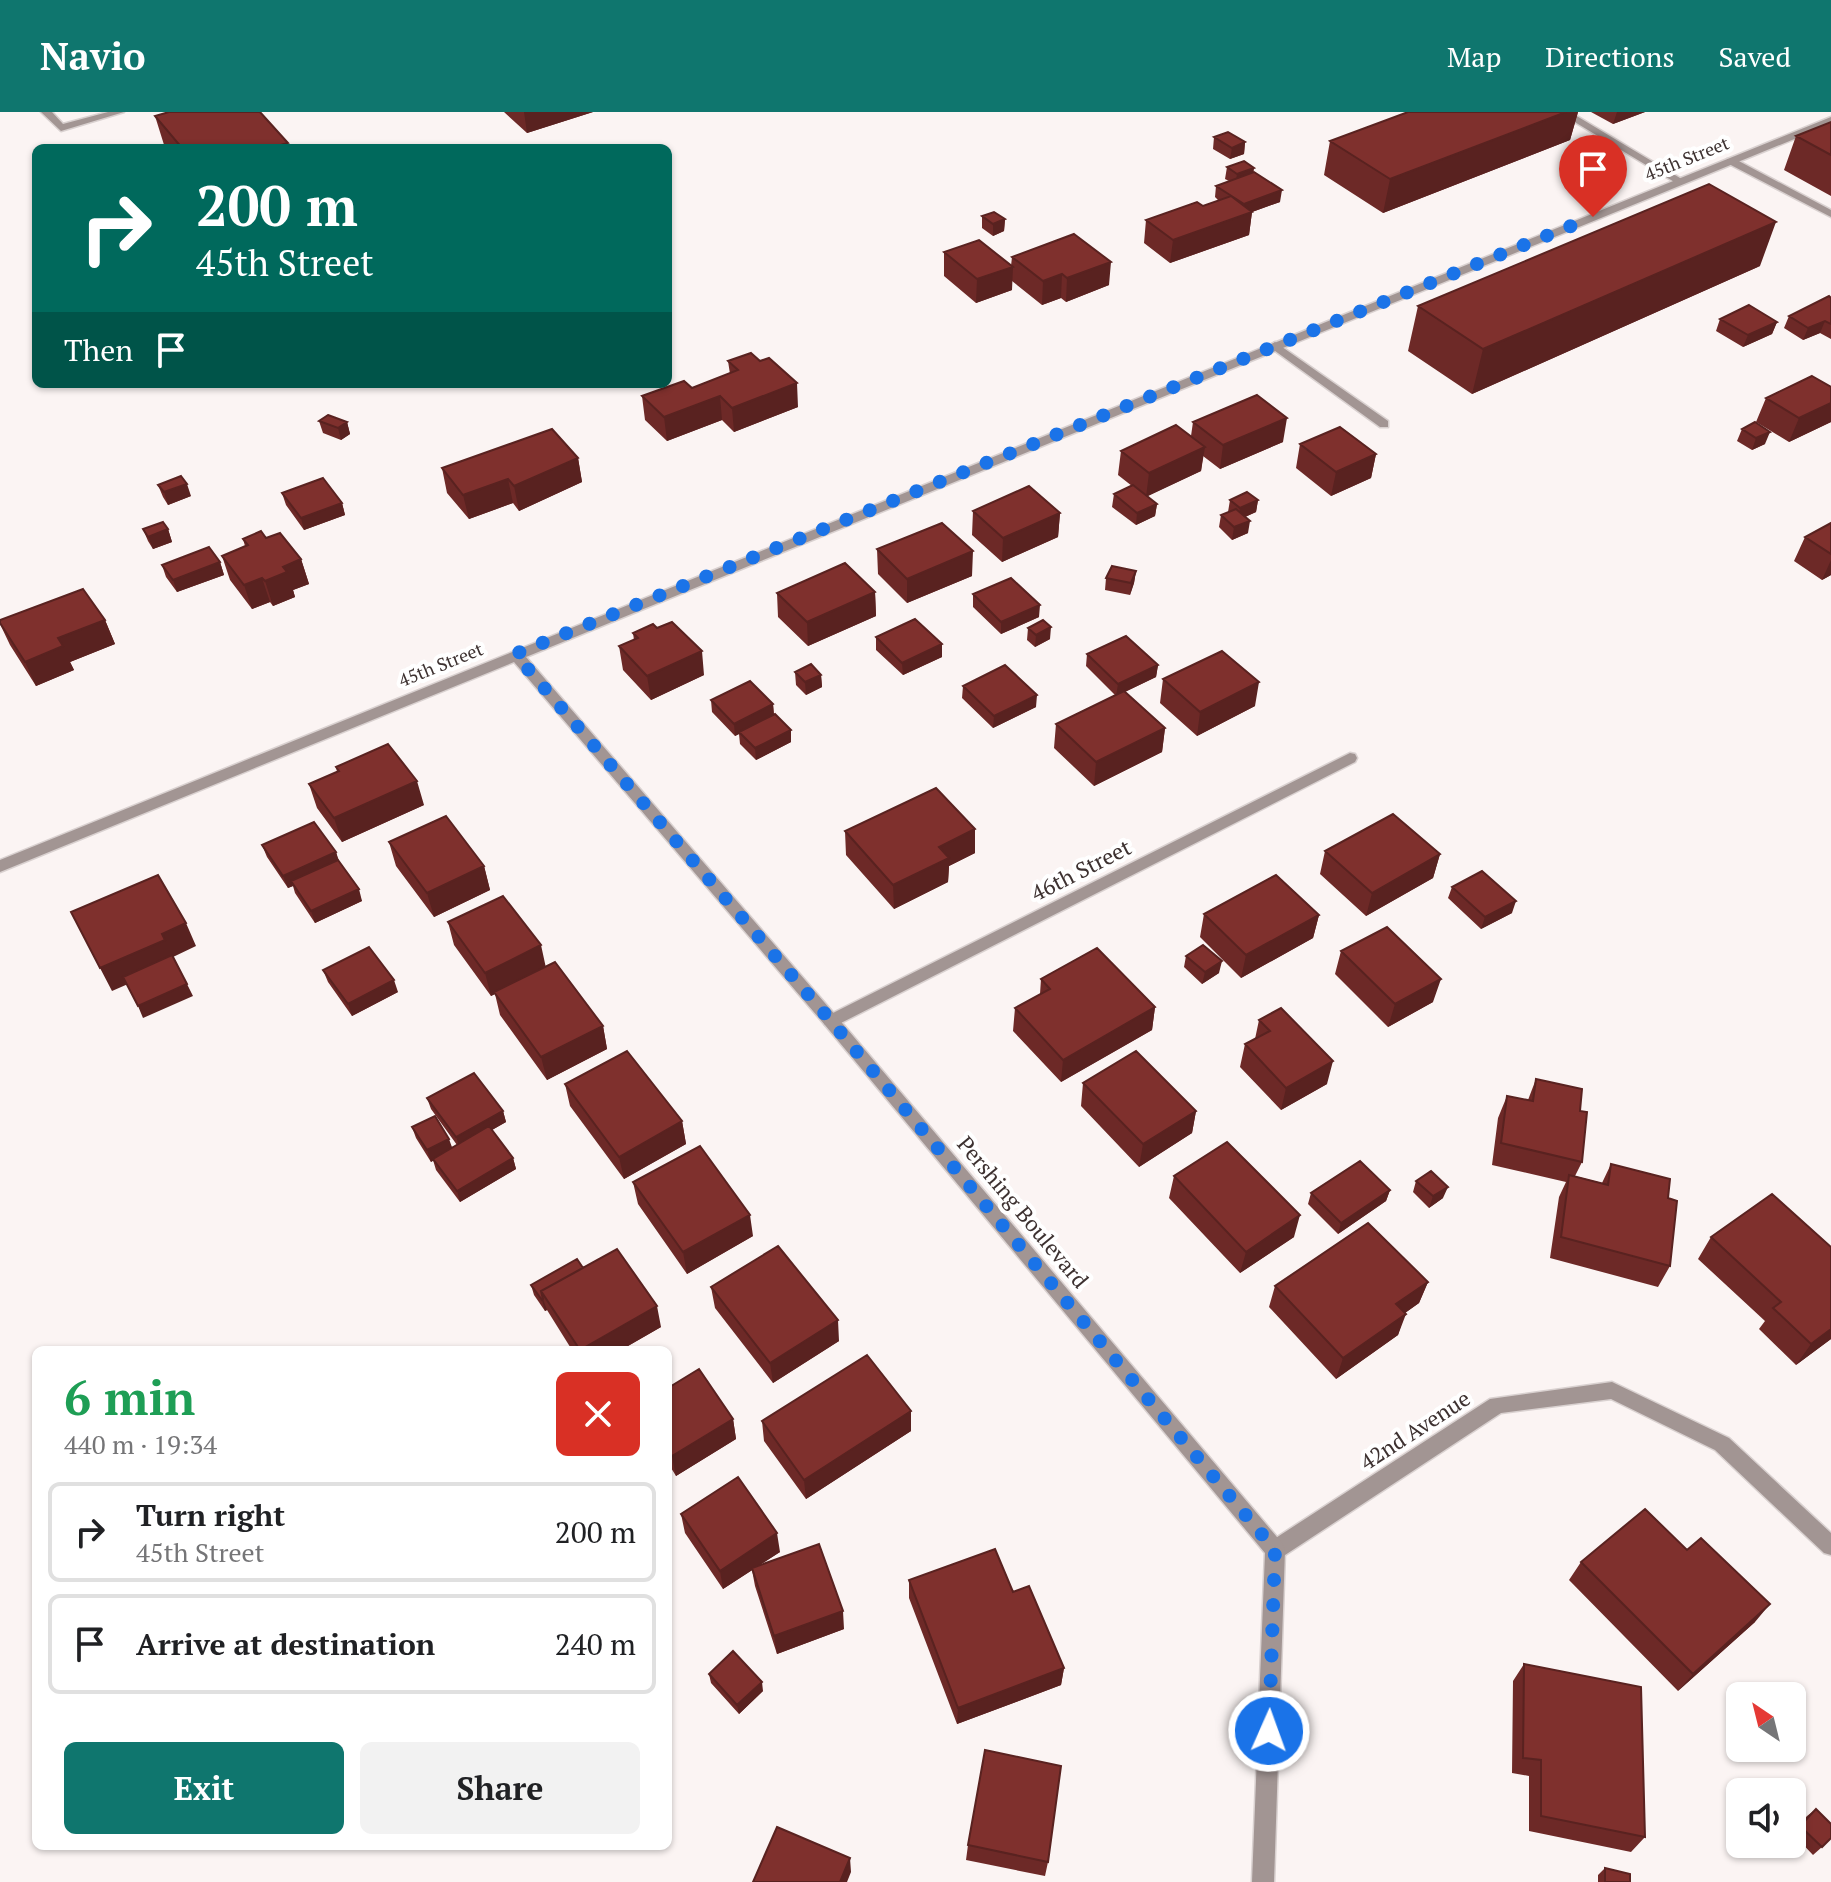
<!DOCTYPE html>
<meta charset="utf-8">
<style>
body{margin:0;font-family:"PT Serif",serif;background:#f2f2f2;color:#202124;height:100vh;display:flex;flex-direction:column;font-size:30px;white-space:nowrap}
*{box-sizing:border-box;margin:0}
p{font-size:26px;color:#757577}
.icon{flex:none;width:44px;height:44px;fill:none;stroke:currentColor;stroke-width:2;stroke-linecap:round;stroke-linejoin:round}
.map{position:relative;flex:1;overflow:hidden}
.drawer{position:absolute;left:32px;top:1234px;width:640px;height:504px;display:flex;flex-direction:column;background:#fff;border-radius:12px;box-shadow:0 2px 6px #0004}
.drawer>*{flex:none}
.hud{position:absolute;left:32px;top:32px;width:640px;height:244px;border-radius:12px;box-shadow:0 2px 6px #0004;background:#00695c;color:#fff;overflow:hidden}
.needle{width:52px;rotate:325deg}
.controls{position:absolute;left:1726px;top:1570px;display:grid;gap:16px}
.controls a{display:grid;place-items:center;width:80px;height:80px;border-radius:12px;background:#fff;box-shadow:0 2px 6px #0004;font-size:40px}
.pin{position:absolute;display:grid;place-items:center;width:68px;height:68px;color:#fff;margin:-82px -34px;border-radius:50% 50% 50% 0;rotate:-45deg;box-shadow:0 0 8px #0007}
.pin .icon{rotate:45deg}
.me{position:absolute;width:88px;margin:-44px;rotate:2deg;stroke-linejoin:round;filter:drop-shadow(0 0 6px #0008)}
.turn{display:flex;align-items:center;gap:28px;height:168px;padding:0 32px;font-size:36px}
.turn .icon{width:104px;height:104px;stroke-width:2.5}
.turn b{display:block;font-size:56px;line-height:68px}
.then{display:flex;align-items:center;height:76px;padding:0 32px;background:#0003;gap:16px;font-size:30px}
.round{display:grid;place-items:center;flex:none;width:84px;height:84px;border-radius:12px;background:#f2f2f2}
.summary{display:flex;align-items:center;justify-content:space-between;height:136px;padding:0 32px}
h1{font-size:48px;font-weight:800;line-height:60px;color:#1e9e55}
.action{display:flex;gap:16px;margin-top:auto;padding:16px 32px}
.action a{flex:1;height:92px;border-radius:12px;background:#0f766e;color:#fff;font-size:32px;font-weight:800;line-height:92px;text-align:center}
.action a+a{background:#f2f2f2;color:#202124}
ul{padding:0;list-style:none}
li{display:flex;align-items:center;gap:24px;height:100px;margin:0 16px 12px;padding:0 16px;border:4px solid #e0e0e0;border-radius:12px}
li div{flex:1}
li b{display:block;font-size:30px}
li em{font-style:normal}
header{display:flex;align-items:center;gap:48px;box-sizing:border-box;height:112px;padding:0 40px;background:#0f766e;color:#fff}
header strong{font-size:38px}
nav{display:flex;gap:44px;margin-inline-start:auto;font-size:28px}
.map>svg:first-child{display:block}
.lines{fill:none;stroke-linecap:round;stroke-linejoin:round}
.service-casing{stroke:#d9d1d0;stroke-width:3}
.minor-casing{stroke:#d9d1d0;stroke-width:3}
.tertiary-casing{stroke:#d9d1d0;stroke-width:3}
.service{fill:#a29593;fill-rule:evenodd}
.minor{fill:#a29593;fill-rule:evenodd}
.tertiary{fill:#a29593;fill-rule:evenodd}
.wall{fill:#6d2927}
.shaded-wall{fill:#592220}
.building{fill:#7f302d;stroke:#592220;stroke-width:2}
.route{stroke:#1a73e8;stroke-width:14;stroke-dasharray:0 25.2}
.labels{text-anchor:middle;stroke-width:8;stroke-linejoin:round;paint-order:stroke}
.far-street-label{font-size:18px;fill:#3d3130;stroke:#fff}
.street-label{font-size:22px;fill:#3d3130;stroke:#fff}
</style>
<header>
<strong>Navio</strong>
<nav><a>Map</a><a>Directions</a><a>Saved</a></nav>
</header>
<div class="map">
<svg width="1831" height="1770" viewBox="0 0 1831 1770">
<rect width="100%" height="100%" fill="#fbf4f3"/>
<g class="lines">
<defs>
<path id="service" d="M41,0H52L63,12L108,0H124L61,19Z
M1558,0H1570L1685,69L1676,71Z
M1275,230L1388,309V315H1380L1271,236L1269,234Z"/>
<path id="minor" d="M1727,47H1735L1831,98V105L1727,51Z
M1350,641L1355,642L1357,646L1355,650L837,913H825L823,909L825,905Z
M1612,1270L1729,1326L1831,1421V1443L1824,1441L1715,1338L1611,1287L1501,1301L1282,1445L1275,1447L1268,1445L1265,1438L1268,1431L1490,1287Z"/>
<path id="tertiary" d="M1831,5V12L526,545L837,905L1282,1431L1285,1438L1274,1770H1252L1265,1441L825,913L514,550L0,760V748Z"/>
</defs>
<!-- service casing -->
<use href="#service" class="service-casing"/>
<!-- minor casing -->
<use href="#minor" class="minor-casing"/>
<!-- tertiary casing -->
<use href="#tertiary" class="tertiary-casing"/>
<!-- service -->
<use href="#service" class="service"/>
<!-- minor -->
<use href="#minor" class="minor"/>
<!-- tertiary -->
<use href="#tertiary" class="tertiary"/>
</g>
<!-- wall -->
<path class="wall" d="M504,0H593L527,21Z
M1408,0H1578L1570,28L1383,101L1324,63L1330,29Z
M1591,0H1645L1613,12Z
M155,4L289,36H165Z
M1831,10V84L1784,58L1796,24Z
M1214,25L1245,30L1244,42L1230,47L1213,37Z
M1227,55L1254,60L1280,90L1252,100L1249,123L1170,151L1144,131L1146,108L1203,94L1219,89L1215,85L1216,74L1229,69L1225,67Z
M982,104L1005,107L1004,119L993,124L982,116Z
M944,140L1011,154L1012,145L1109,173L1066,190L1061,186L1042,193L1012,169V178L976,191L944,164Z
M1760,154L1472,282L1408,239L1418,194Z
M1831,186V227L1820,221L1803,228L1784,216L1789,204Z
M1720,207L1777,210L1772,222L1743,235L1716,219Z
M728,249L798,295L734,320L722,308L667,329L645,308L642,284L692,276L730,262Z
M1831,275V310L1789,330L1756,310L1766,286Z
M319,309L347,310L350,322L341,328L323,321Z
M1193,310L1283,330L1220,357L1203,344L1201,359L1147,384L1157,392L1155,404L1136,413L1112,395L1114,382L1132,374L1118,363L1121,339L1191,324Z
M1742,317L1765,332L1752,338L1737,329Z
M1300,332L1376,342L1371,366L1331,384L1296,356Z
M578,346L582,370L519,399L513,391L469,407L447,381L442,356Z
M158,373L191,384L168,393L163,385Z
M282,381L342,391L345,403L304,418L286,393Z
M1230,388H1258L1256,400L1245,405L1248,421L1232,428L1219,415L1221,403L1228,400Z
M973,399L1060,401L1058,425L1002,450L972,423Z
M1831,411V463L1822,468L1794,449L1805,425Z
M143,417H168L172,430L153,437L148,429Z
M243,427L301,447L309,472L293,478L295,485L273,494L270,490L252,497L230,468L222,444L245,434Z
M877,437L972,464L907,491L878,462Z
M220,450L224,463L177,480L166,465L162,453Z
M1136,459L1134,471L1130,483L1105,478L1106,466Z
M875,480L876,504L808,534L778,505L777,481Z
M973,482L1039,505L1001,522L973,495Z
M105,508L115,532L70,550L74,558L36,574L10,533L0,512Z
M1028,516L1050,527L1035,535L1027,528Z
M633,521L704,563L651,588L623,558L619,534L634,528Z
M876,525L942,545L903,563L876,538Z
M1087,542L1158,553L1156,565L1125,580L1165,616L1162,640L1094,674L1054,636L1056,612L1115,583L1086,554Z
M795,560L821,563L822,575L806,583L796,573Z
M1163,567L1255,594L1197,624L1160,591Z
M963,574L1036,595L993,616L962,586Z
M711,588L773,592L774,603L791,618V630L756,648L740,632L739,622L735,624L712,600Z
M336,655L424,693L342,730L317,696L309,672L337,660Z
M975,717V741L949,754L948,770L894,797L846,743L845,719Z
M389,730L484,754L490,778L434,805L396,754Z
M262,733L336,740L338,748L362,789L315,811L295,781L293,774L288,776L267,745Z
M1325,739L1440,742L1433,766L1366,804L1320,762Z
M1452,775L1512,801L1481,817L1448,786Z
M1204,802L1319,803L1313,826L1241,866L1200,825Z
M448,810L546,855L603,914L607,937L547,968L500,903L495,882L491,884L454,833Z
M1341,839L1433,890L1388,915L1335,862Z
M1186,844L1219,861L1202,872L1184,855Z
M323,858L398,880L352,904L328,870Z
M1041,867L1155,895L1152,918L1061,970L1013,919L1015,896L1040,882Z
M1259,908L1327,972L1281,998L1240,955L1245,932L1255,927Z
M1536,967L1580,999L1582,1050L1575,1064L1602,1071L1611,1052L1668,1086L1670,1154L1658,1175L1550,1146L1559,1085L1566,1070L1492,1053L1498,1006L1507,984L1528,988Z
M1083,971L1196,999L1192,1021L1139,1055L1081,994Z
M565,972L682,1009L686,1032L624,1067L570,994Z
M427,986L503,999L506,1010L492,1018L513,1046L516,1057L460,1090L436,1058L433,1048L431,1050L416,1026L412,1015L452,1035L457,1033L431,997Z
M1174,1064L1294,1125L1240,1161L1169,1086Z
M1416,1069L1443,1086L1429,1096L1413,1080Z
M633,1070L753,1124L687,1162L638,1092Z
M1390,1078L1386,1089L1338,1122L1308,1092L1311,1081Z
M1711,1125L1831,1227L1796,1253L1759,1217L1765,1209L1698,1147Z
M583,1156L661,1215L621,1238H572L547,1198L545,1199L534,1183L531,1173Z
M1428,1170L1419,1191L1405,1201L1398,1223L1336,1267L1269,1195L1275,1174Z
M711,1175L839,1229L773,1271L715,1196Z
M668,1276L733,1307L736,1327L676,1364L668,1351Z
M911,1299V1319L806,1387L764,1329L762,1309Z
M681,1402L780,1440L759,1453L844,1517L777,1542L755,1474L752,1458L723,1477L685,1421Z
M1581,1450L1755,1510L1678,1579L1569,1468Z
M909,1468L1013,1480L1064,1556L1061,1573L957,1612L909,1486Z
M1524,1552L1645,1725L1631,1740L1529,1719V1664L1512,1661L1513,1569Z
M709,1562L763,1579L739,1602L711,1571Z
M1816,1697L1822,1735L1813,1743L1792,1721L1807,1704Z
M968,1733L1048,1750L1045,1764L966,1748Z
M1605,1756L1630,1770H1598V1763Z"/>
<!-- shaded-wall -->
<path class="shaded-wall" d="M524,0H593L527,21Z
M1566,0H1578L1570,28L1383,101L1390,67Z
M1617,0H1645L1613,12Z
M1245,30L1244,42L1230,47L1232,36Z
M288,31L289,36H269Z
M1254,56L1253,67L1235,74L1237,62Z
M1282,78L1280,90L1252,100L1249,123L1170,151L1173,128L1244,92Z
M1005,107L1004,119L993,124V112Z
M1776,110L1760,154L1472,282L1483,237Z
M1111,150L1109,173L1066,190L1067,166Z
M1013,155L1012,178L976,191L977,167Z
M1062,162L1061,186L1042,193L1043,169Z
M1825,209L1820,221L1803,228L1808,216Z
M1777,210L1772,222L1743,235L1748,223Z
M797,271L798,295L734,320L732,296Z
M720,284L722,308L667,329L664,305Z
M1831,291V310L1789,330L1799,306Z
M1287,306L1283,330L1220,357L1223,333Z
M347,310L350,322L341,328L338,316Z
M1770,320L1765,332L1752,338L1756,326Z
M1205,335L1201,359L1146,385L1149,361Z
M1376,342L1371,366L1331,384L1336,360Z
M578,346L582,370L519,399L514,374Z
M508,367L513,391L469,407L463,383Z
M187,372L191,384L168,393L164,380Z
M1258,388L1256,400L1238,408L1240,396Z
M342,391L345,403L304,418L301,406Z
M1157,392L1155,404L1136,413L1137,401Z
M1060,401L1058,425L1002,450L1003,426Z
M1250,409L1248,421L1232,428L1234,415Z
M168,417L172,430L153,437L148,425Z
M973,439L972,464L907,491V467Z
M301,447L309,472L293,478L295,485L273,494L265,469L283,455Z
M1831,448V463L1822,468Z
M220,450L224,463L177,480L173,468Z
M1136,459L1134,471L1130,483L1131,471Z
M262,466L270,490L252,497L244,473Z
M875,480L876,504L808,534L807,510Z
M1040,493L1039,505L1001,522V510Z
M105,508L115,532L70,550L74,558L36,574L25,550L58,526Z
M1051,515L1050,527L1035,535L1036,523Z
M942,532V545L903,563L902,551Z
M702,539L704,563L651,588L647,564Z
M1158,553L1156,565L1116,584L1118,572Z
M821,563L822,575L806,583L805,570Z
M1259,570L1255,594L1197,624L1200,600Z
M1037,583L1036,595L993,616L994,604Z
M773,592L774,605L739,620V622L735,624L734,612Z
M1165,616L1162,640L1094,674L1096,650Z
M791,618V630L756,648L755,636Z
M417,669L424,693L342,730L334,706Z
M975,717V741L949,754L948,770L894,797L893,773L939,735Z
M336,740L340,752L291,769L293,774L288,776L283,764Z
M1440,742L1433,766L1366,804L1372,781Z
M484,754L490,778L434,805L427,781Z
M359,777L362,789L315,811L311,799Z
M1516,789L1512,801L1481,817L1485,805Z
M1319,803L1313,826L1241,866L1246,843Z
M186,811L196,834L173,845L176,851L112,879L100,856L162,822Z
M541,833L546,856L491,884L485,861Z
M1222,849L1219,861L1202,872L1205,860Z
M1441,867L1433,890L1388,915L1395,892Z
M394,868L398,880L352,904L348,892Z
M187,872L193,884L143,906L138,894Z
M1155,895L1152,918L1061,970L1063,948Z
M603,914L607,937L547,968L541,945Z
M1333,949L1327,972L1281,998L1286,976Z
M503,999L506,1010L460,1036L456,1025Z
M1196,999L1192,1021L1139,1055L1143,1032Z
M682,1009L686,1032L624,1067L619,1045Z
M449,1027L453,1038L431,1050L427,1038Z
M513,1046L516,1057L460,1090L457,1079Z
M1448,1075L1443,1086L1429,1096L1433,1084Z
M1390,1078L1386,1089L1338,1122L1341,1111Z
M750,1103L753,1124L687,1162L683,1140Z
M1300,1103L1294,1125L1240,1161L1246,1140Z
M1428,1170L1419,1191L1388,1213L1396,1192Z
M543,1187L547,1198L545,1199L542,1188Z
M657,1194L661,1215L621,1238H580Z
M1406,1202L1398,1223L1336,1267L1343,1246Z
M838,1208L839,1229L773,1271L770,1251Z
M1831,1217V1227L1796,1253L1811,1232Z
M911,1299V1319L806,1387L804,1368Z
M733,1307L736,1327L676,1364L672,1344Z
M777,1421L780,1440L723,1477L720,1459Z
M1770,1492L1755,1510L1678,1579L1693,1562Z
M843,1499L844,1517L777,1542L774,1524Z
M1064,1556L1061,1573L957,1612L958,1596Z
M762,1570L763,1579L739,1602L737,1593Z
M850,1746L851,1760L847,1770H840Z"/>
<!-- building -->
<path class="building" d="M169,0H260L288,31L269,36H182L155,4Z
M1408,0H1566L1390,67L1330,29Z
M1831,10V43L1796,24Z
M1228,20L1245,30L1232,36L1214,25Z
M1244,49L1254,56L1237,62L1227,55Z
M1254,60L1282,78L1244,92L1216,74Z
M1709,72L1776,110L1483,237L1418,194Z
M1231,84L1252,100L1173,128L1146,108L1197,90L1203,94Z
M994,100L1005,107L993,112L982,104Z
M1074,122L1111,150L1067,166L1062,162L1043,169L1012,145Z
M979,128L1013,155L977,167L944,140Z
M1829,184L1831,186V212L1825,209L1808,216L1789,204Z
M1749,193L1777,210L1748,223L1720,207Z
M751,241L760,249L769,246L797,271L732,296L720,284L664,305L642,284L684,269L692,276L738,258L728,249Z
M1812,264L1831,275V291L1799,306L1766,286Z
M1257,283L1287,306L1223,333L1193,310Z
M328,303L347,310L338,316L319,309Z
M1755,310L1770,320L1756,326L1742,317Z
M1176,313L1205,335L1149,361L1121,339Z
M1340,315L1376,342L1336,360L1300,332Z
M552,317L578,346L514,374L508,367L463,383L442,356Z
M181,364L187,372L164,380L158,373Z
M323,366L342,391L301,406L282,381Z
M1133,373L1157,392L1137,401L1114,382Z
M1029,374L1060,401L1003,426L973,399Z
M1247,380L1258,388L1240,396L1230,388Z
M1236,397L1250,409L1234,415L1221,403Z
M163,410L168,417L148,425L143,417Z
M942,411L973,439L907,467L877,437Z
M1831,411V442L1805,425Z
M261,419L266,426L280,421L301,447L283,455L287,460L265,469L262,466L244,473L222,444L248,433L243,427Z
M209,435L220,450L173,468L162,453Z
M845,451L875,480L807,510L777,481Z
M1112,454L1136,459L1131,471L1106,466Z
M1011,466L1040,493L1001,510L973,482Z
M83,477L105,508L58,526L63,534L25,550L0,511V508Z
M915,507L942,532L902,551L876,525Z
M1043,508L1051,515L1036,523L1028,516Z
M672,510L702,539L647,564L619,534L638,526L633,521L653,512L657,516Z
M1126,524L1158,553L1118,572L1087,542Z
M1222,539L1259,570L1200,600L1163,567Z
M811,552L821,563L805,570L795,560Z
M1005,553L1037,583L994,604L963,574Z
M750,569L773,592L734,612L711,588Z
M1124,579L1165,616L1096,650L1056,612Z
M775,602L791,618L755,636L739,620Z
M388,632L417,669L334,706L309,672L339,659L336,655Z
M936,676L975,717L939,735L949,746L893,773L845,719Z
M1393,702L1440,742L1372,781L1325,739Z
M446,704L484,754L427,781L389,730Z
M314,710L336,740L283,764L262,733Z
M338,748L359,777L311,799L291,769Z
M1482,759L1516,789L1485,805L1452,775Z
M158,763L186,811L162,822L165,828L100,856L71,800Z
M1276,763L1319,803L1246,843L1204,802Z
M503,784L541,833L485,861L448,810Z
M1387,815L1441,867L1395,892L1341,839Z
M1203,833L1222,849L1205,860L1186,844Z
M369,835L394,868L348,892L323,858Z
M1097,836L1155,895L1063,948L1015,896L1050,877L1041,867Z
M172,843L187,872L138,894L123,865Z
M555,850L603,914L541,945L494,880Z
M1281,896L1333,949L1286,976L1245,932L1270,919L1259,908Z
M627,939L682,1009L619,1045L565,972Z
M1136,939L1196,999L1143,1032L1083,971Z
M474,961L503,999L456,1025L427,986Z
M1536,967L1582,977L1580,999L1587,1000L1582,1050L1501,1031L1507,984L1533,989Z
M435,1004L449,1027L427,1038L412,1015Z
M489,1014L513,1046L457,1079L433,1047Z
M1227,1030L1300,1103L1246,1140L1174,1064Z
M700,1034L750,1103L683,1140L633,1070Z
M1360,1049L1390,1078L1341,1111L1311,1081Z
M1611,1052L1670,1067L1668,1086L1677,1089L1670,1154L1561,1125L1569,1063L1608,1073Z
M1431,1059L1448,1075L1433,1084L1416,1069Z
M1772,1082L1831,1135V1217L1811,1232L1773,1196L1781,1190L1711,1125Z
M1368,1111L1428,1170L1396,1192L1406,1202L1343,1246L1275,1174Z
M778,1134L838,1208L770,1251L711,1175Z
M617,1137L657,1194L580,1238L541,1179Z
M577,1147L583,1156L541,1179L543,1187L542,1188L531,1173Z
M867,1243L911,1299L804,1368L762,1309Z
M699,1257L733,1307L672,1344L668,1338V1276Z
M738,1365L777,1421L720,1459L681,1402Z
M1645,1397L1687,1438L1701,1426L1770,1492L1693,1562L1581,1450Z
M819,1432L843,1499L774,1524L752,1456Z
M995,1437L1013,1480L1029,1474L1064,1556L958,1596L909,1468Z
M733,1539L762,1570L737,1593L709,1562Z
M1524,1552L1641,1575L1645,1725L1541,1704V1648L1523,1646Z
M985,1638L1061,1654L1048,1750L968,1733Z
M1816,1697L1831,1712V1726L1822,1735L1800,1714Z
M777,1715L850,1746L840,1770H753Z
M1605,1756L1630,1762V1770H1605Z"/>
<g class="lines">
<!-- route -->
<path class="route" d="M1269,1619L1275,1438L831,909L515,542L1593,105"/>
</g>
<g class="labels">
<!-- far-street labels -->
<g class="far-street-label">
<text transform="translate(1687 47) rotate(-22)" y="6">45th Street</text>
<text transform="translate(441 553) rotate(-22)" y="6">45th Street</text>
</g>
<!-- street labels -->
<g class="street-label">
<text transform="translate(1081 758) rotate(-27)" y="8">46th Street</text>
<text transform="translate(1023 1100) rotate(50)" y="8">Pershing Boulevard</text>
<text transform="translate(1415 1318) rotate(-33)" y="8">42nd Avenue</text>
</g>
</g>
</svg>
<div class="controls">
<a><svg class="needle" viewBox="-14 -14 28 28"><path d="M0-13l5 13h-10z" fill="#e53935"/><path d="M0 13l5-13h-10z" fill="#757577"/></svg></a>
<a><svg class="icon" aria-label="sound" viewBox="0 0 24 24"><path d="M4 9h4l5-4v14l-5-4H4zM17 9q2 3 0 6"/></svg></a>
</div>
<div class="pin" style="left:1593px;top:105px;background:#d93025"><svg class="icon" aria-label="arrive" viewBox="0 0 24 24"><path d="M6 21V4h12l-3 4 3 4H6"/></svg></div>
<svg class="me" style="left:1269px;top:1619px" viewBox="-20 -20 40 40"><circle r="17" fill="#1a73e8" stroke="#fff" stroke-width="3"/><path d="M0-11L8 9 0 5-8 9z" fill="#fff"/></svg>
<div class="hud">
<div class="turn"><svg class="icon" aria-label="right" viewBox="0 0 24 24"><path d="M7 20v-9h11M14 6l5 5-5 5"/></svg><div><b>200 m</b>45th Street</div></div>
<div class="then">Then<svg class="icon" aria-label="arrive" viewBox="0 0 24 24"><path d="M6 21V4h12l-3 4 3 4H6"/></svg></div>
</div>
<section class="drawer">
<div class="summary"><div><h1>6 min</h1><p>440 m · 19:34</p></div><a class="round" style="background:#d93025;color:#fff"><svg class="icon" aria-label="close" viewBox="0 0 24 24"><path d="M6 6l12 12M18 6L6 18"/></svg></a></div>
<ul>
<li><svg class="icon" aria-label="right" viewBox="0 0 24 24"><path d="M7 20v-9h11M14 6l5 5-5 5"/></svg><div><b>Turn right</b><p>45th Street</p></div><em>200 m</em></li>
<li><svg class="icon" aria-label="arrive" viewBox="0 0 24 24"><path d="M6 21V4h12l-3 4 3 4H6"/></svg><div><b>Arrive at destination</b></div><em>240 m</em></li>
</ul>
<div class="action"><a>Exit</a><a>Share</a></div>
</section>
</div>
